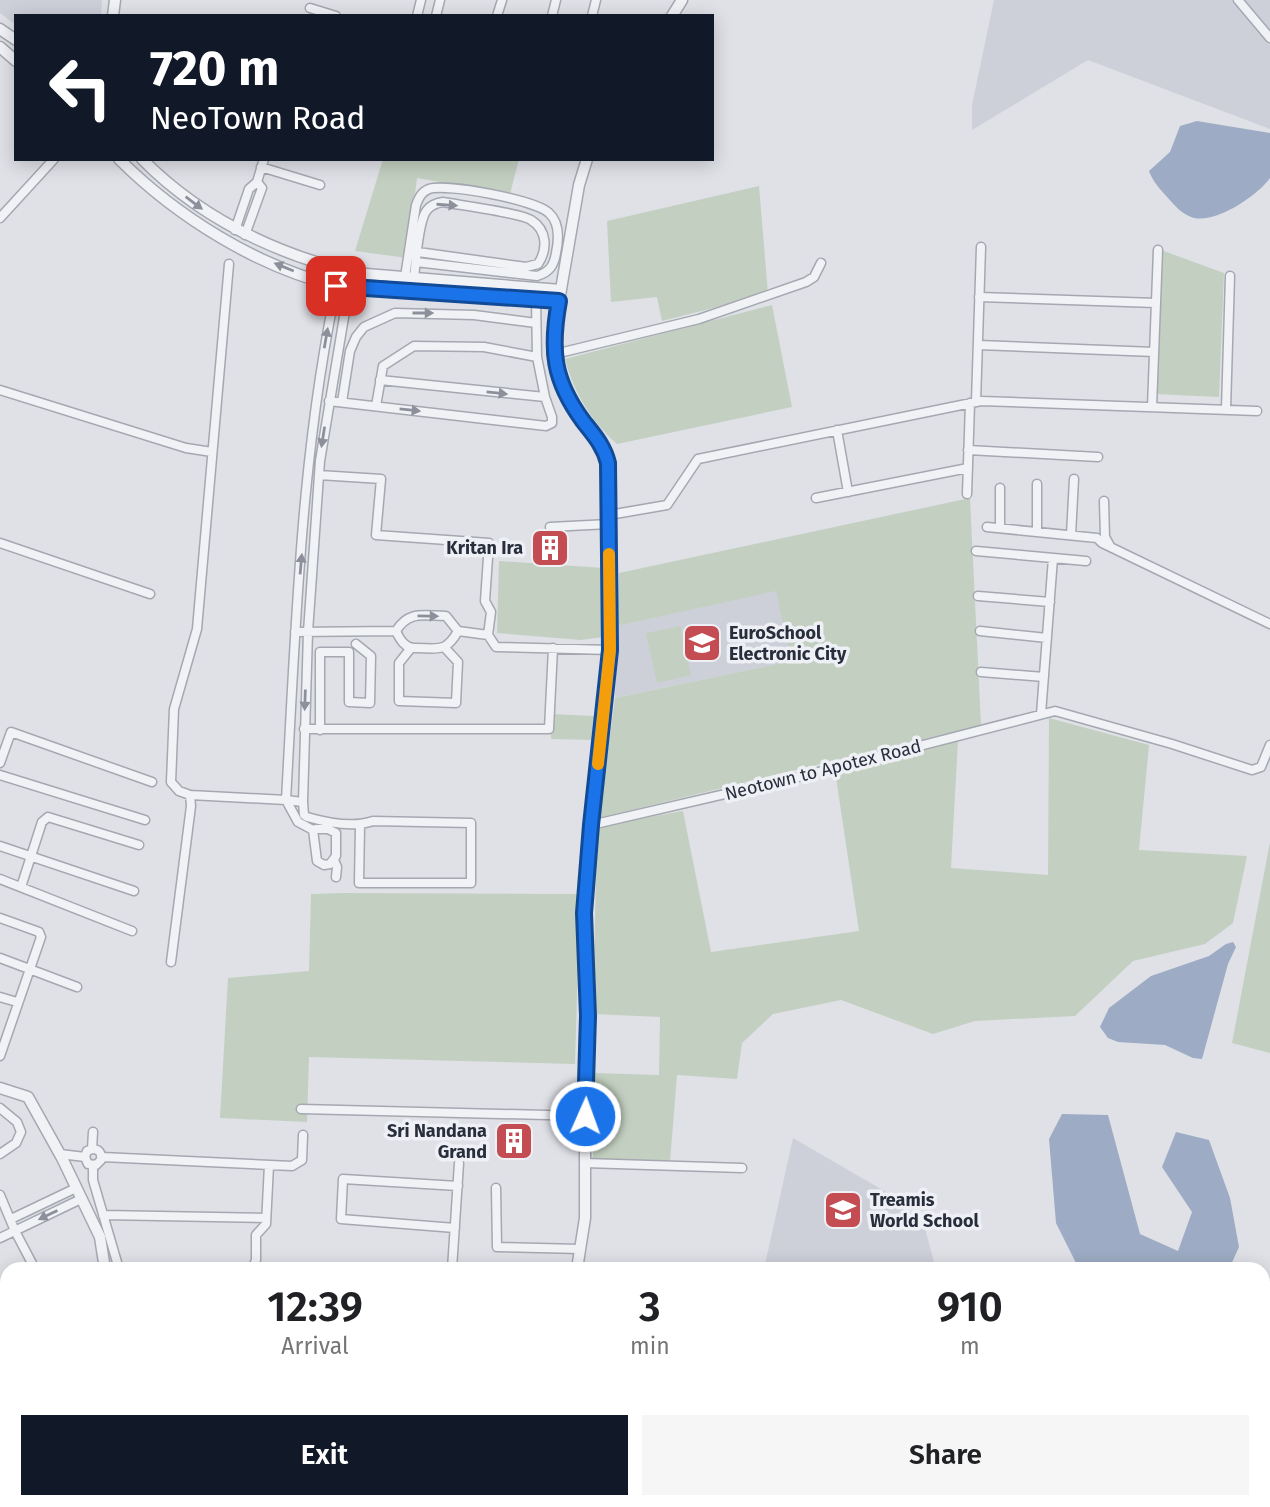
<!DOCTYPE html>
<style>
body{margin:0;font-family:"Fira Sans",sans-serif;background:#f6f6f6;color:#202124;height:100vh;display:flex;flex-direction:column;font-size:26px;white-space:nowrap}
*{box-sizing:border-box;margin:0}
p{font-size:23px;color:#757577}
.icon{flex:none;width:38px;height:38px;fill:none;stroke:currentColor;stroke-width:2;stroke-linecap:round;stroke-linejoin:round}
.map{position:relative;flex:1;overflow:hidden}
.panel{position:absolute;left:0px;top:1262px;width:1270px;height:247px;display:flex;flex-direction:column;background:#fff;border-radius:21px 21px 0 0;box-shadow:0 4px 18px #0003}
.panel>*{flex:none}
.banner{position:absolute;left:14px;top:14px;width:700px;height:147px;border-radius:0px;box-shadow:0 4px 18px #0003;background:#111827;color:#fff;overflow:hidden}
.pin{position:absolute;display:grid;place-items:center;width:60px;height:60px;color:#fff;margin:-30px;border-radius:14px;box-shadow:0 4px 10px #0006}
.me{position:absolute;width:77px;margin:-38px;rotate:2deg;stroke-linejoin:round;filter:drop-shadow(0 0 5px #0008)}
.turn{display:flex;align-items:center;gap:24px;height:147px;padding:0 21px;font-size:32px}
.turn .icon{width:91px;height:91px;stroke-width:2.5}
.turn b{display:block;font-size:49px;line-height:60px}
.eta{display:flex;justify-content:space-evenly;align-items:center;height:119px;text-align:center}
.eta b{font-size:42px;font-weight:600;line-height:49px}
.cta{display:flex;gap:14px;margin-top:auto;padding:14px 21px}
.cta a{flex:1;height:80px;border-radius:0px;background:#111827;color:#fff;font-size:28px;font-weight:600;line-height:80px;text-align:center}
.cta a+a{background:#f6f6f6;color:#202124}
.map>svg:first-child{display:block}
.built{fill:#cdd0d9}
.green{fill:#c3d0c1}
.water{fill:#9dacc4}
.lines{fill:none;stroke-linecap:round;stroke-linejoin:round}
.minor-casing{stroke:#a5a8b1;stroke-width:11}
.tertiary-casing{stroke:#a5a8b1;stroke-width:13}
.minor{stroke:#f1f2f6;stroke-width:8}
.tertiary{stroke:#f1f2f6;stroke-width:10}
.oneway{fill:#8d909a}
.route-casing{stroke:#114b97;stroke-width:18}
.route{stroke:#1a73e8;stroke-width:12}
.slow{stroke:#f59e0b;stroke-width:12}
.labels{text-anchor:middle;stroke-width:7;stroke-linejoin:round;paint-order:stroke}
.poi-label{font-size:18px;font-weight:bold;fill:#292e3d;stroke:#eef0f5;text-anchor:end}
.street-label{font-size:18px;fill:#292e3d;stroke:#eef0f5}
</style>
<div class="map">
<svg width="1270" height="1507" viewBox="0 0 1270 1507">
<rect width="100%" height="100%" fill="#dfe1e7"/>
<!-- built -->
<path class="built" d="M0,0H102L101,16H16V25L0,13Z
M994,0H1270V129L1088,60L972,130V105Z
M777,590L791,661L615,698L617,626Z
M793,1138L893,1196L924,1225L936,1269H764Z
M823,1502H960L959,1507H823Z"/>
<!-- green -->
<path class="green" d="M383,159H519L510,194L417,178L407,258L355,251Z
M759,186L768,294L662,321L657,297L611,302L607,221Z
M1161,250L1224,273L1219,397L1155,394Z
M772,305L792,407L617,444C591,421 574,393 565,359Z
M970,498L981,725L599,818L615,698L791,661L776,591L617,626L619,573Z
M499,561L604,568L603,637L581,640L497,633Z
M681,626L691,675L657,683L646,633Z
M552,714L594,716L593,740L551,739Z
M1049,718L1149,745L1139,850L1247,856L1233,923L1205,944L1133,961L1075,1016L975,1021L933,1034L841,1000L773,1014L742,1043L737,1079L677,1075L670,1162L593,1160L594,1073L659,1075L660,1017L593,1014L597,826L683,811L711,952L859,931L835,771L958,740L951,868L1048,875Z
M1270,842V1053L1232,1043Z
M344,893L580,894L575,1064L309,1057L307,1122L220,1118L228,978L309,971L311,894Z"/>
<!-- water -->
<path class="water" d="M1197,121L1270,133V178C1257,196 1217,223 1194,218C1183,215 1175,206 1168,198C1160,189 1153,182 1149,171L1170,152L1180,126Z
M1233,942L1236,947L1228,964L1202,1059L1193,1058L1165,1045L1118,1042L1108,1038L1100,1027L1109,1008L1151,976L1209,956L1226,944Z
M1062,1114L1108,1115L1140,1234L1178,1251L1192,1212L1162,1167L1176,1132L1209,1140L1230,1198L1239,1247L1229,1269H1079L1056,1223L1049,1139Z"/>
<g class="lines">
<defs>
<path id="minor" d="M1238,0L1270,38
M310,8L336,16
M417,16L421,0
M436,16L440,0
M497,16L502,0
M552,16L556,0
M592,16L596,0
M261,167L320,185
M257,182L264,159
M0,218L54,159
M235,230L249,189L257,182L262,188L245,235
M229,264L197,629L174,709L171,782L179,791L190,795L286,800L298,822L313,830
M340,270C301,443 296,624 286,800L303,802L308,632L320,461L349,287L354,273
M405,277L416,205C419,198 421,192 429,189C446,183 536,200 549,213C560,223 559,239 556,253C554,265 550,272 537,276L416,262
M414,278C416,262 418,221 427,210C431,205 436,203 443,202C459,205 521,213 531,220C547,230 548,249 538,264L526,267L418,252
M979,297L1156,303
M978,345L1154,352
M555,354L699,319L806,282L814,277L821,263
M380,380L545,397L537,357L536,299
M0,390L186,448L212,452
M329,401L546,426L552,423V417L545,397
M342,402L350,351L356,337L364,327L395,313L474,315L536,323
M976,402L981,247
M376,406L383,366L414,346L484,347L537,357
M1152,407L1158,250
M1226,409L1230,276
M837,430L848,492
M968,450L1098,457
M319,475L381,479L376,535L489,543L485,601L491,612L488,635
M1037,484V531
M967,494L970,403
M816,498L968,468
M1104,501L1105,537L1110,546
M609,515L667,505L698,459L981,401L1257,411
M550,527L609,524
M987,527L1097,538L1102,543L1270,624
M1000,528V488
M1071,535L1074,479
M0,543L150,594
M976,551L1086,561
M978,596L1050,602
M458,631C446,653 438,648 415,648C405,648 400,640 396,631C409,610 424,616 446,616L458,631L488,635L496,647L610,650
M980,631L1047,638
M295,632L396,631
M411,648L399,663V701L456,703L458,662L445,648
M981,672L1044,677
M1041,714L1053,558
M304,729H549L553,648
M320,730V652H349V702L370,703L371,656L356,644
M0,763L11,732L152,782
M0,775L145,820
M303,802L304,815L307,817C328,823 353,828 373,821L471,823V883H359L360,826
M591,825L803,776L1055,711L1172,744L1252,770L1261,767L1270,745
M316,829H328L336,833V856L330,864L324,865L317,861L313,830Z
M0,846L134,891
M334,860L337,867L336,877
M0,879L132,931
M21,887L42,822L48,817L139,845
M0,918L39,932L41,937L0,1056
M0,958L77,987
M171,962L191,806L190,795
M0,997L17,1002
M0,1108L17,1122L21,1132L16,1143L0,1154
M301,1109L585,1116
M92,1149C99,1149 102,1153 101,1160L96,1165L88,1164L85,1157L87,1151L92,1149L93,1132
M60,1154L85,1157
M102,1157L292,1166L302,1160L303,1135
M585,1163L742,1168
M93,1166V1180L119,1269
M496,1188L497,1247L580,1249
M0,1195L15,1231L35,1269
M103,1215L266,1218
M11,1219L76,1188
M455,1228L341,1219L343,1179L458,1186
M0,1238L81,1199
M252,1269L256,1260V1235L266,1224L269,1165
M452,1269L459,1163
M0,1298L7,1295
M0,1357L7,1354
M1141,1502L1142,1507
M236,1507L238,1502
M275,1507L277,1502
M379,1507L380,1502
M1031,1507L1032,1502"/>
<path id="tertiary" d="M113,16L115,0
M672,16L682,0
M0,29L16,40
M0,47L16,61
M119,159C176,216 257,267 337,286C357,290 380,290 400,291C453,294 506,296 559,301
M142,159C201,219 274,253 354,273L561,290
M0,1088L28,1097L62,1158L100,1237L105,1269
M577,1269L585,1218V1116L588,1016L585,913L591,825L610,650L608,463C603,438 580,421 568,399C556,378 555,354 554,330L579,185L587,159
M0,1475L7,1472
M458,1502L477,1507
M538,1507L539,1502"/>
</defs>
<!-- minor casing -->
<use href="#minor" class="minor-casing"/>
<!-- tertiary casing -->
<use href="#tertiary" class="tertiary-casing"/>
<!-- minor -->
<use href="#minor" class="minor"/>
<!-- tertiary -->
<use href="#tertiary" class="tertiary"/>
</g>
<!-- one-way arrows -->
<defs><path id="oneway-solid" d="M-6-.8H1V-3.2L6.5 0L1 3.2V.8H-6Z" transform="scale(1.75)"/></defs>
<g class="oneway">
<use href="#oneway-solid" transform="translate(194 203) rotate(37)"/>
<use href="#oneway-solid" transform="translate(447 205) rotate(4)"/>
<use href="#oneway-solid" transform="translate(284 267) rotate(-158)"/>
<use href="#oneway-solid" transform="translate(423 313)"/>
<use href="#oneway-solid" transform="translate(326 338) rotate(-80)"/>
<use href="#oneway-solid" transform="translate(497 393) rotate(6)"/>
<use href="#oneway-solid" transform="translate(410 410) rotate(6)"/>
<use href="#oneway-solid" transform="translate(323 437) rotate(99)"/>
<use href="#oneway-solid" transform="translate(301 564) rotate(-85)"/>
<use href="#oneway-solid" transform="translate(428 616) rotate(1)"/>
<use href="#oneway-solid" transform="translate(305 700) rotate(92)"/>
<use href="#oneway-solid" transform="translate(48 1215) rotate(154)"/>
</g>
<g class="lines">
<defs>
<path id="route" d="M336,286L559,301C550,350 553,380 583,421C594,435 604,446 608,463L610,650L591,825L584,913L588,1016L585,1116"/>
</defs>
<!-- route casing -->
<use href="#route" class="route-casing"/>
<!-- route -->
<use href="#route" class="route"/>
<!-- slow -->
<path class="slow" d="M598,764L610,650L609,554"/>
</g>
<!-- icons -->
<defs>
<symbol id="building-square" viewBox="-11 -11 22 22"><rect x="-9" y="-9" width="18" height="18" rx="4" fill="#c34d52" stroke="#eef0f5"/><path d="M-4-6H4V6H1V3H-1V6H-4ZM-2.5-4.3h1.7v1.8h-1.7ZM.8-4.3h1.7v1.8H.8ZM-2.5-1h1.7V.8h-1.7ZM.8-1h1.7V.8H.8Z" fill="#fff"/></symbol>
<symbol id="school-square" viewBox="-11 -11 22 22"><rect x="-9" y="-9" width="18" height="18" rx="4" fill="#c34d52" stroke="#eef0f5"/><path d="M0-5L7-2L0 1L-7-2ZM-4 1L0 2.5L4 1V4Q0 6-4 4Z" fill="#fff"/></symbol>
</defs>
<g fill-rule="evenodd">
<use href="#building-square" x="528" y="526" width="44" height="44"/>
<use href="#school-square" x="680" y="621" width="44" height="44"/>
<use href="#building-square" x="492" y="1119" width="44" height="44"/>
<use href="#school-square" x="821" y="1188" width="44" height="44"/>
</g>
<g class="labels">
<!-- poi labels -->
<g class="poi-label">
<text x="523" y="554">Kritan Ira</text>
<text x="729" y="639" text-anchor="start">EuroSchool<tspan x="729" dy="21">Electronic City</tspan></text>
<text x="487" y="1137">Sri Nandana<tspan x="487" dy="21">Grand</tspan></text>
<text x="870" y="1206" text-anchor="start">Treamis<tspan x="870" dy="21">World School</tspan></text>
</g>
<!-- street labels -->
<g class="street-label">
<text transform="translate(823 770) rotate(-14)" y="6">Neotown to Apotex Road</text>
</g>
</g>
</svg>
<div class="pin" style="left:336px;top:286px;background:#d93025"><svg class="icon" aria-label="arrive" viewBox="0 0 24 24"><path d="M6 21V4h12l-3 4 3 4H6"/></svg></div>
<svg class="me" style="left:585px;top:1116px" viewBox="-20 -20 40 40"><circle r="17" fill="#1a73e8" stroke="#fff" stroke-width="3"/><path d="M0-11L8 9 0 5-8 9z" fill="#fff"/></svg>
<div class="banner">
<div class="turn"><svg class="icon" aria-label="left" viewBox="0 0 24 24"><path d="M17 20v-9H6M10 6l-5 5 5 5"/></svg><div><b>720 m</b>NeoTown Road</div></div>
</div>
<section class="panel">
<div class="eta">
<div><b>12:39</b><p>Arrival</p></div>
<div><b>3</b><p>min</p></div>
<div><b>910</b><p>m</p></div>
</div>
<div class="cta"><a>Exit</a><a>Share</a></div>
</section>
</div>
